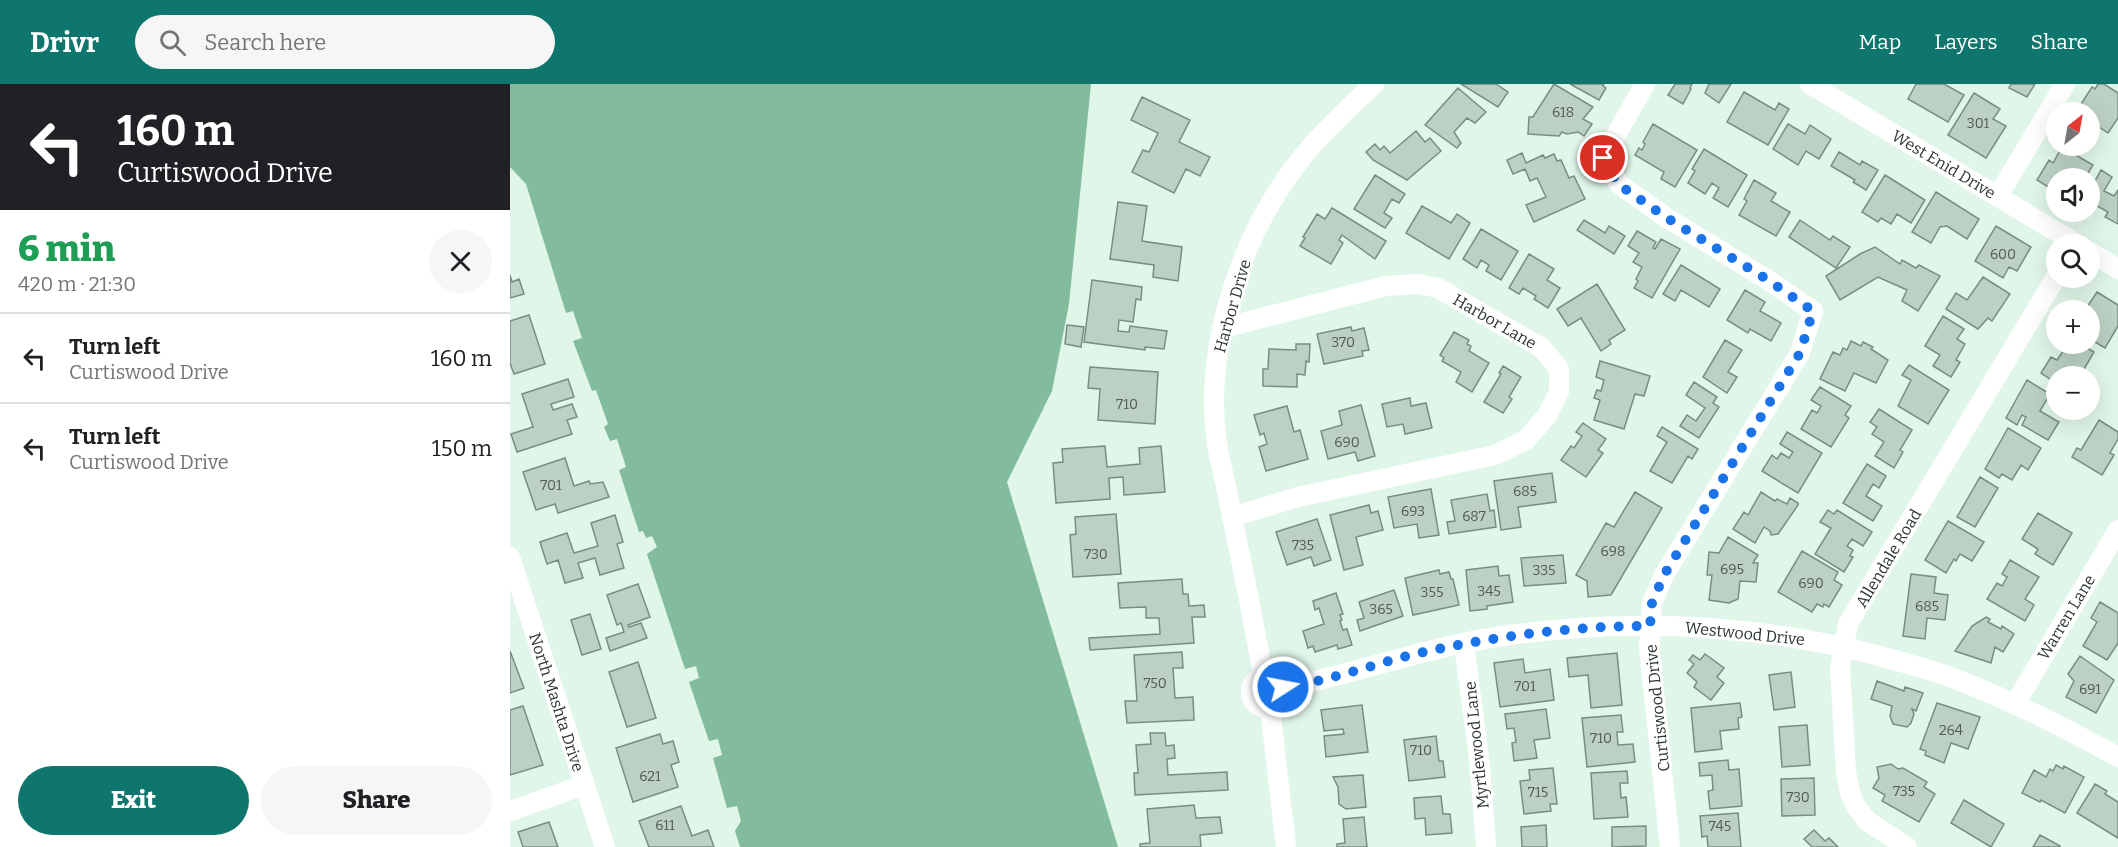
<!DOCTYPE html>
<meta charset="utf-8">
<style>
body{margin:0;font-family:Bitter,serif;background:#f6f6f6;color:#202124;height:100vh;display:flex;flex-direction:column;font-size:22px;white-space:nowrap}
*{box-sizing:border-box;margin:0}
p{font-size:20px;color:#757577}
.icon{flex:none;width:33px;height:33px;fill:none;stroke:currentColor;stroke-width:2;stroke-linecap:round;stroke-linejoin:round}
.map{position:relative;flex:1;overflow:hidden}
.side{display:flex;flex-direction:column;background:#fff;width:510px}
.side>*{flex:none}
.hud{background:#202124;color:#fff;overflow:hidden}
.needle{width:39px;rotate:31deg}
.fabs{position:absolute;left:1536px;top:18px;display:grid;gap:12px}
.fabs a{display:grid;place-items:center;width:54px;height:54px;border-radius:50%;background:#fff;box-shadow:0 6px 24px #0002;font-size:30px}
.pin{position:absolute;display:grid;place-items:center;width:51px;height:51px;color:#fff;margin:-26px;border:3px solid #fff;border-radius:50%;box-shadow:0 2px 6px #0007}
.me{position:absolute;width:66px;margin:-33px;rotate:79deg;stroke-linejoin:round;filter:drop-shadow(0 0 4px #0008)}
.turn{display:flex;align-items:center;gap:21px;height:126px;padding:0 18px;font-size:27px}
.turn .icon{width:78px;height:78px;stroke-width:2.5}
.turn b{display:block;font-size:42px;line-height:51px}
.round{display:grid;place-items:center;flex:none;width:63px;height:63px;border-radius:32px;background:#f6f6f6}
.summary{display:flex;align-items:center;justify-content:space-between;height:102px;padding:0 18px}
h1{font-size:36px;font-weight:800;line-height:45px;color:#1e9e55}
.button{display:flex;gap:12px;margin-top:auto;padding:12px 18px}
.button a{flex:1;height:69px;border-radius:36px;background:#0f766e;color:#fff;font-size:24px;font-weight:800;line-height:69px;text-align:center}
.button a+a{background:#f6f6f6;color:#202124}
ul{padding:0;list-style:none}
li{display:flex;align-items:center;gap:18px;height:90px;padding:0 18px;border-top:2px solid #e0e0e0}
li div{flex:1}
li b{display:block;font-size:22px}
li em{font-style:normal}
header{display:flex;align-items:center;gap:36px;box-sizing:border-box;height:84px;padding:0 30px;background:#0f766e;color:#fff}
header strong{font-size:28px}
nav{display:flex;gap:33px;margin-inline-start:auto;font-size:21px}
.search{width:420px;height:54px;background:#f6f6f6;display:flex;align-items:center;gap:15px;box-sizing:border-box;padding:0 21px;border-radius:33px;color:#757577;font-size:22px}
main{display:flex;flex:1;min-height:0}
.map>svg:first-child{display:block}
.water{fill:#82bc9c}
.building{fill:#bcd1c4;stroke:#798d81;stroke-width:1.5}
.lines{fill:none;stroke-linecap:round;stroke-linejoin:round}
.minor{stroke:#fff;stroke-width:20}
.route{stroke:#1a73e8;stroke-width:10;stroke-dasharray:0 18}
.labels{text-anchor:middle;stroke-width:6;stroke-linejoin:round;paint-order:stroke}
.number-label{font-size:14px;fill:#505c55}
.street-label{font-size:16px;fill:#2c3530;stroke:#fff}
</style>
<header>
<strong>Drivr</strong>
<div class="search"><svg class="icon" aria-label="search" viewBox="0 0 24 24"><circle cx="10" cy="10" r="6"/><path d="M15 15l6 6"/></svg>Search here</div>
<nav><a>Map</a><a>Layers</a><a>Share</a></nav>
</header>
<main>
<section class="side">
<div class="hud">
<div class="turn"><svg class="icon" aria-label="left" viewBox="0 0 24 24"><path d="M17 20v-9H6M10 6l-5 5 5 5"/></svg><div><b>160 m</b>Curtiswood Drive</div></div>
</div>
<div class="summary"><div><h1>6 min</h1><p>420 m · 21:30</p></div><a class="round"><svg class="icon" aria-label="close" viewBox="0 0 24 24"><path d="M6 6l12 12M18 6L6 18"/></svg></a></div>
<ul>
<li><svg class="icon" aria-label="left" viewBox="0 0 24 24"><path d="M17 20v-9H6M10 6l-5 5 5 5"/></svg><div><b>Turn left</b><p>Curtiswood Drive</p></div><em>160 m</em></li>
<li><svg class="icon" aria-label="left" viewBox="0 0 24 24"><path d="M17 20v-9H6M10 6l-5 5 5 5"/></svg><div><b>Turn left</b><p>Curtiswood Drive</p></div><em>150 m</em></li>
</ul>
<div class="button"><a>Exit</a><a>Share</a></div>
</section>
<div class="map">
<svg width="1608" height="763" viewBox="0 0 1608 763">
<rect width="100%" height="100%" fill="#e0f6e9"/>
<!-- water -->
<path class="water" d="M0,0H581L559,220L542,307L497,398L608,763H230L225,747L231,737L227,722L217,724L203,674L212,671L208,655L199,657L179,598L189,594L186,582L175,585L137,470L147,463L142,452L136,454L133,447L129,448L109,386L116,383L107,355L100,357L94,343L98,340L86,306L82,307L63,257L72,254L63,227L56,229L16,100L0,83Z"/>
<!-- building -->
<path class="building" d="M951,0H986L998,8L988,23Z
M1044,0L1083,23L1073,35L1082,40L1074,52L1068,48L1057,50L1052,48L1049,52L1018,50L1019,33H1023Z
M1060,0H1094L1093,2L1096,4L1089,16Z
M1165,0H1182L1180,4L1181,5L1173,20L1158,11Z
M1199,0H1221L1209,19L1195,9Z
M1406,0H1434L1454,11L1438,38L1398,15Z
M1501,0H1525L1517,13L1499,4Z
M1588,0H1594L1608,9V34L1598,49L1580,37V28H1566L1582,3L1585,5Z
M948,4L976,28L965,39L957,34L944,48L951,59L947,64L915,41Z
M1234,8L1265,26L1269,19L1279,25L1258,61L1217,38Z
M1464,9L1490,25L1483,35L1496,42L1476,74L1438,51Z
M632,13L680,36L669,58L700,73L690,92L676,85L664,109L622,88L633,66L639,68L648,49L621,36Z
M1143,40L1187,66L1165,103L1151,95L1154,88L1125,71L1129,64L1132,66L1135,60L1133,58Z
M1278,40L1295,50L1300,41L1321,55L1309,75L1296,67L1288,81L1263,65Z
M906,47L915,58L920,54L931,67L897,96L863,76L856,68L865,60L870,66L874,62L880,69Z
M1552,63L1583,81L1575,94H1546V108L1527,96L1539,76L1543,79Z
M1194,65L1237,91L1218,123L1203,114L1209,104L1202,99L1195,110L1178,99L1185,87L1182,85Z
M1329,68L1350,81L1352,77L1368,86L1356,106L1343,98L1345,96L1321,82Z
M1012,69L1016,79L1033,71L1035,74L1044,70L1047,77L1051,76L1059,94L1064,92L1075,115L1024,138L1016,121L1036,113L1027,94L1020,97L1015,85L1003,90L997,76Z
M1591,86L1602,93L1594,107L1604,112L1608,106V140L1595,133L1598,128L1584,120L1580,126V106Z
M865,91L895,110L889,119L882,115L874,129L882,134L875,144L844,125Z
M1375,91L1415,116L1401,139L1387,130L1381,140L1371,134L1368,138L1352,128Z
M1244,96L1266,109L1261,117L1280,128L1266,152L1229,131L1237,117L1234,115Z
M1426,108L1469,135L1457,155L1437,142L1430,143L1421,159L1402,148Z
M608,118L637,122L632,157L672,163L668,197L643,193L644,181L600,175Z
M912,122L941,139L947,130L960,139L939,175L896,149Z
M822,124L876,157L865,175L832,151L829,156L833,159L821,180L790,162L795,154L793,153L807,130L815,135Z
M1074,136L1095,149L1099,142L1115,152L1104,170L1067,146Z
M1290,136L1320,156L1323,152L1340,163L1326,184L1279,153Z
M1486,142L1521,163L1507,187L1499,183L1493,194L1465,177Z
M971,145L1008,167L991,196L976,187L979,181L971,176L967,184L953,175Z
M1127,147L1146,158L1143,164L1145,165L1151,155L1170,165L1142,214L1124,204L1128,197L1126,195L1132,183L1123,178L1129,169L1118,162Z
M1365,163L1390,180L1392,176L1406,184L1409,181L1430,192L1408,227L1392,217L1397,206L1368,193L1330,216L1316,192L1350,170Z
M1019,170L1044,185L1037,196L1050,204L1038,224L1024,215L1026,212L1013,204L1009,210L999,204Z
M1171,181L1210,205L1199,223L1171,206L1165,217L1153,210Z
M0,191L2,198L9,195L14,210L0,214Z
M1473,193L1500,210L1482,237L1478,234L1468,245L1436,225L1446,209L1457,216Z
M582,196L632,203L631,216L626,215L623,238L609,236L608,247L619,248L620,242L657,247L654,265L635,263V266L574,258Z
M1087,200L1115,246L1099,256L1101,260L1091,267L1071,234L1058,242L1047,225Z
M1235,206L1255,218L1250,227L1271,239L1261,257L1240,245L1238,249L1217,236Z
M1587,208L1608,221V242L1595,264L1580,255V226H1575Z
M19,231L35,280L4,290L0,279V237Z
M1433,232L1454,245L1447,255L1455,260L1446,276L1450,278L1441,293L1423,282L1430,271L1415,262Z
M557,241L574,243L571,263L555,260Z
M841,243L842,247L854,244L859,266L852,267L853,272L814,280L807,250Z
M944,248L959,256L957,260L961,262L959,267L979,279L962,308L946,298L951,288L932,277L934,274L930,271Z
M1215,256L1232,266L1218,288L1227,293L1217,309L1193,293Z
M1341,257L1351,262L1353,258L1363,263L1361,265L1378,276L1366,299L1344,289L1335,307L1310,295L1323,268L1330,271L1333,264L1337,266Z
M786,260H800L799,278L796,277L795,291L787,290V303L753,302V285H758L759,265L786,266Z
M1548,260H1570L1584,268L1570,292H1546V299L1531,289L1541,273L1547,276L1554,266L1547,261Z
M1090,277L1140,292L1134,312L1125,310L1114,345L1084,336L1090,316L1084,314L1087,306L1091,307L1094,296L1086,293Z
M1399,281L1439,306L1418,340L1388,322L1401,296L1392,291Z
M993,282L1011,293L999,313L1002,315L993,329L974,318L991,290L989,289Z
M580,283L648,288L645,340L588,336L590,305L578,304Z
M58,295L64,313L41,320L43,326L62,320L67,333L57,336L62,350L7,368L1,350L23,343L12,310Z
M1517,296L1540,310L1530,327L1549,338L1538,356L1512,341L1516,333L1512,331L1507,341L1496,334Z
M1184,298L1207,313L1203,319L1209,323L1189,354L1170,342L1177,331L1186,337L1195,324L1176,311Z
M1310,303L1341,322L1335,331L1339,334L1321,363L1291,345L1302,326L1307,329L1311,322L1301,316Z
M900,314L901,322L916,319L922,344L895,350L893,340L877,343L872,320Z
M851,321L865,372L848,377L845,368L818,375L811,347L832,341L829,327Z
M777,322L784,348L790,346L798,375L756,387L749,363L757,360L754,349L750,351L744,331Z
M1369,325L1402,346L1390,366L1393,368L1384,384L1365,372L1374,358L1362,350L1367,343L1360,338Z
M1589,336L1608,348V355L1600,369L1604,371L1592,391L1562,373L1567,364L1571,366Z
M1073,339L1096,355L1088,366L1093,369L1076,393L1051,376L1061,362L1064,364L1072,352L1066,348Z
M1152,343L1188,365L1182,375L1178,372L1162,399L1140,387L1157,358L1147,352Z
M1498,344L1531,364L1518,386L1511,381L1502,396L1492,390L1489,394L1475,385Z
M1277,348L1312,369L1288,409L1252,387L1262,371L1267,375L1271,369L1279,374L1283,368L1270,360Z
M595,362L597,383L630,380L629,364L651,362L655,408L614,411L613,393L599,394L600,415L546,419L543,379L553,378L552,365Z
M55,374L64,402L79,397L80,400L93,398L99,413L48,429L45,420L26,426L13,388Z
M1357,380L1376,392L1369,404L1363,400L1356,412L1372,422L1363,437L1333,419Z
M1042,389L1046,418L1008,423L1011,443L991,446L984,397Z
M1470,393L1488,404L1465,443L1447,433Z
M921,405L929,451L909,454L907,440L884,444L878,413Z
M1125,408L1152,424L1101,511L1078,513L1077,497L1066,491L1096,439L1104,443Z
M1251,408L1265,417L1267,415L1277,420L1280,414L1288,419V421L1268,450L1261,451L1260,447L1254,443L1245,459L1223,445L1234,428L1238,431Z
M977,410L980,427L984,426L986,443L939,450L937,438L945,437L941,416Z
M859,421L861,429L868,427L873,446L846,453L853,481L834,486L820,431Z
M1318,426L1324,430L1327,426L1362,448L1353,462L1342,455L1337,462L1343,466L1340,472L1343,473L1334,488L1305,470L1321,444L1310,438Z
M1528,429L1562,449L1543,481L1525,470L1528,465L1512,455Z
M606,430L611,490L563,493L560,451L566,450L565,433Z
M105,431L113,458L107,460L114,484L90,491L85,474L68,479L73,494L55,499L48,476L37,480L30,458L57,449L64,469L88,462L81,439Z
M807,435L821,476L804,482L801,473L777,481L766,448Z
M1438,437L1474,458L1462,477L1450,470L1446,477L1444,475L1436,489L1415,476Z
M1218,453L1248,471L1243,479H1248L1246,498L1230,497L1228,515L1219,519L1199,516L1202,491H1197L1199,468L1209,469Z
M1292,467L1328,488L1324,496L1332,501L1319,523L1314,520L1313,523L1307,520L1302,528L1268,508Z
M1053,471L1056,499L1014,502L1011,474Z
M1500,476L1529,493L1515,515L1524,521L1515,537L1477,515L1487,499L1492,502L1497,493L1492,490Z
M988,482L989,492L999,491L1003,518L977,522V525L960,527L956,486Z
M929,486L930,490L939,488L941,495H943L949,521L903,531L895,494Z
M1401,490L1426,493L1424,509L1438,511L1435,536L1417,534L1415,555L1393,552Z
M672,495L673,510H678L679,522L694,521L695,533H682L684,559L580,566L579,554L650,550L649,534H636V523L610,524L608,499Z
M128,500L140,533L118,541L119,543L131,539L137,554L100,567L96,554L114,548L111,539L107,541L97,511Z
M884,506L893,532L850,547L847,536L854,534L849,518Z
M826,509L833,530L830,531L832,536L830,537L833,546L837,545L842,561L828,565L827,561L805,568L803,562L798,564L793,547L814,540L809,524L805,526L803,517Z
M1590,518L1608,529V559L1597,576L1573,562L1587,538L1581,534Z
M80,530L91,565L72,571L61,536Z
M1476,533L1480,535L1478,538L1491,545L1492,542L1504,550L1493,568L1485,563L1481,579L1445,567L1462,542Z
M0,567L14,604L0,609Z
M672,568L673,584H663L665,614L683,613L684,636L617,639L615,617H627L624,571Z
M1107,569L1112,621L1081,624L1078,591L1059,593L1057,574Z
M1195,570L1214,584L1207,593L1214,599L1201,616L1184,603L1187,598L1177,589L1184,580L1179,576L1183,571L1190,576Z
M1570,572L1604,596L1586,629L1556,613L1564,597L1558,590Z
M1013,575L1015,589L1040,585L1044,616L990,623L984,579Z
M128,578L146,634L117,643L99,588Z
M1281,588L1285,623L1264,626L1259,591Z
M1367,597L1394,607L1395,603L1413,609L1406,627L1402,625L1404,630L1401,639L1397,643L1383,640L1380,632L1382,622L1361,615Z
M1230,619L1232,633L1228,634L1229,645L1210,647L1212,665L1185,668L1181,624Z
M1427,619L1470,633L1458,665L1441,659L1434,679L1415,671L1416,667L1410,665Z
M852,621L858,668L816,673L814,652L834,650L833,645L814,647L811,626Z
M13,622L33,681L0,691V626Z
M1036,625L1040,654L1024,656L1027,674L1004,677L1002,659L1006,658L1004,644L997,645L995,630Z
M1111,631L1113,648H1107L1108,661L1123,660L1125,678L1077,683L1072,634Z
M1297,641L1300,681L1272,683L1269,643Z
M640,649H655L656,662L664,661L665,674L657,675L658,691L717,688L718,706L625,711L624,689H628L626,661L641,660Z
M150,650L153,660L163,657L169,678L161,681L168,703L123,718L106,664Z
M926,652L929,677H933L935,693L899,697L894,656Z
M1218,676L1219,686L1229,685L1232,722L1200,725L1198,707L1203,706L1202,691L1190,692L1189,679Z
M1381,680L1388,685L1393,684L1417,698L1414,703L1425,710L1409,738L1372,717L1375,711L1363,704L1369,694L1367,683Z
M1546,681L1553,685L1554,682L1574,693L1555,729L1531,716L1530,718L1512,709L1524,686L1536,693L1540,685L1543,687Z
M1043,684L1047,720H1040L1041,727L1014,730L1010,697L1020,696L1019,686Z
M1117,687L1118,699H1110L1111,714L1116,713L1118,733L1084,735L1081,689Z
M853,691L856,723L836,725L829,720L828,703L823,693Z
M1304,694L1305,731L1272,732L1271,695Z
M1585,700L1597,707L1595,710L1608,718V754L1567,729Z
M931,712L933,730H940L942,749L916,751L915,734L905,735L904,714Z
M1454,716L1494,740L1481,763L1441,739Z
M684,721L686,734L710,733L712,749L690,751L691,763H630V760L640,759L637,725Z
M171,722L182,752L198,746L204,763H139L129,737Z
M1228,729L1231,763H1198L1197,752L1192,753L1190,732Z
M854,733L857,763H827V760L835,759L833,735Z
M39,738L48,763H13L8,748Z
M1036,741L1037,763H1012L1011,743Z
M1136,742V762L1102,763V743Z
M1304,746L1315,757L1319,754L1328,763H1302L1294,755Z
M1530,751L1550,762V763H1523Z"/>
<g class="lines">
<!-- minor -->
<path class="minor" d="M1135,0L1093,74L1109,100L1157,134L1258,196L1303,227L1290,269L1154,491L1142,519L1139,563L1160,763
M1300,0L1567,160
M1488,112L1555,0
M1580,168L1608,185
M713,244L876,202L908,200L928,204L1032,264L1049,285V308L1036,333L1016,356L985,371L788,413L722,433
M0,473L95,763
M954,560L970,682L976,763
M741 608a16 16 0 1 1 32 0a16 16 0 1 1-32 0Z
M753,592C744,537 732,482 721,427C717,405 711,382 707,360C693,261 732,147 794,71C815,45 840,23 864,0
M773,603C798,600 823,592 848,586C895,573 944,559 993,552C1119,534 1239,539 1362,570C1388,577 1415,584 1440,593C1499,615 1554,643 1608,673
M1505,620L1608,446
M760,624L776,763
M0,727L74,701
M1397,763L1357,737L1345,721L1340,709L1336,687L1330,584L1338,540L1546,193"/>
</g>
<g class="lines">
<!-- route -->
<path class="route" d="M773,603C816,598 858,582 901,571C979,553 1059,542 1140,542L1142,519L1154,491L1290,269L1303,227L1258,196L1157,134L1108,100L1093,74"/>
</g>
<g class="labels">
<!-- number labels -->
<g class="number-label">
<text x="1053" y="33">618</text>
<text x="1468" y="44">301</text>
<text x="1493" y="175">600</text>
<text x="833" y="263">370</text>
<text x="617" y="325">710</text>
<text x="837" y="363">690</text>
<text x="41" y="406">701</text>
<text x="1015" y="412">685</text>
<text x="903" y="432">693</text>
<text x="964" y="437">687</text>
<text x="793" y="466">735</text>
<text x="1103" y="472">698</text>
<text x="586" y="475">730</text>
<text x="1222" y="490">695</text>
<text x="1034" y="491">335</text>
<text x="1301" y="504">690</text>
<text x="979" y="512">345</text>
<text x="922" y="513">355</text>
<text x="1417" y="527">685</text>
<text x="871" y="530">365</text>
<text x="645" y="604">750</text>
<text x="1015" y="607">701</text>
<text x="1580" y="610">691</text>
<text x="1441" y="651">264</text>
<text x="1091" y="659">710</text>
<text x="911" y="671">710</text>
<text x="140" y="697">621</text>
<text x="1394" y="712">735</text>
<text x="1028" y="713">715</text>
<text x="1288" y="718">730</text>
<text x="155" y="746">611</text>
<text x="1210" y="747">745</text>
</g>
<!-- street labels -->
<g class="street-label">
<text transform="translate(1434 80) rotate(31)" y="6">West Enid Drive</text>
<text transform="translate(722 222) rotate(-74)" y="6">Harbor Drive</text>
<text transform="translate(985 237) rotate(30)" y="6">Harbor Lane</text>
<text transform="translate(1378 474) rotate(-59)" y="6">Allendale Road</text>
<text transform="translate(1556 533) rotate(-59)" y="6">Warren Lane</text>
<text transform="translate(1235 549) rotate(6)" y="6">Westwood Drive</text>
<text transform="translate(47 618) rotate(72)" y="6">North Mashta Drive</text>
<text transform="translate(1147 624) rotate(-96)" y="6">Curtiswood Drive</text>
<text transform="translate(966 661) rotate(-96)" y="6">Myrtlewood Lane</text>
</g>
</g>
</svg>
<div class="fabs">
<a><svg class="needle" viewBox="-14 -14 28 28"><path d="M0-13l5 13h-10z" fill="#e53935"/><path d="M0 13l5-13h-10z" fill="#757577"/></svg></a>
<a><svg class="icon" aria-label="sound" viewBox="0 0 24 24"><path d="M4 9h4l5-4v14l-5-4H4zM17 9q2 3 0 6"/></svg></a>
<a><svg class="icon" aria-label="search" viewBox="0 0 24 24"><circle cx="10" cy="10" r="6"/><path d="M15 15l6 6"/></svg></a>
<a>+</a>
<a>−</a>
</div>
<div class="pin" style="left:1093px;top:74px;background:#d93025"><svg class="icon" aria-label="arrive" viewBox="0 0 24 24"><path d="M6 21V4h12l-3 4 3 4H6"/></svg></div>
<svg class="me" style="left:773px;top:603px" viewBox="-20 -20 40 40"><circle r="17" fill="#1a73e8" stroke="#fff" stroke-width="3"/><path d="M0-11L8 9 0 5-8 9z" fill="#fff"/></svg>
</div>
</main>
